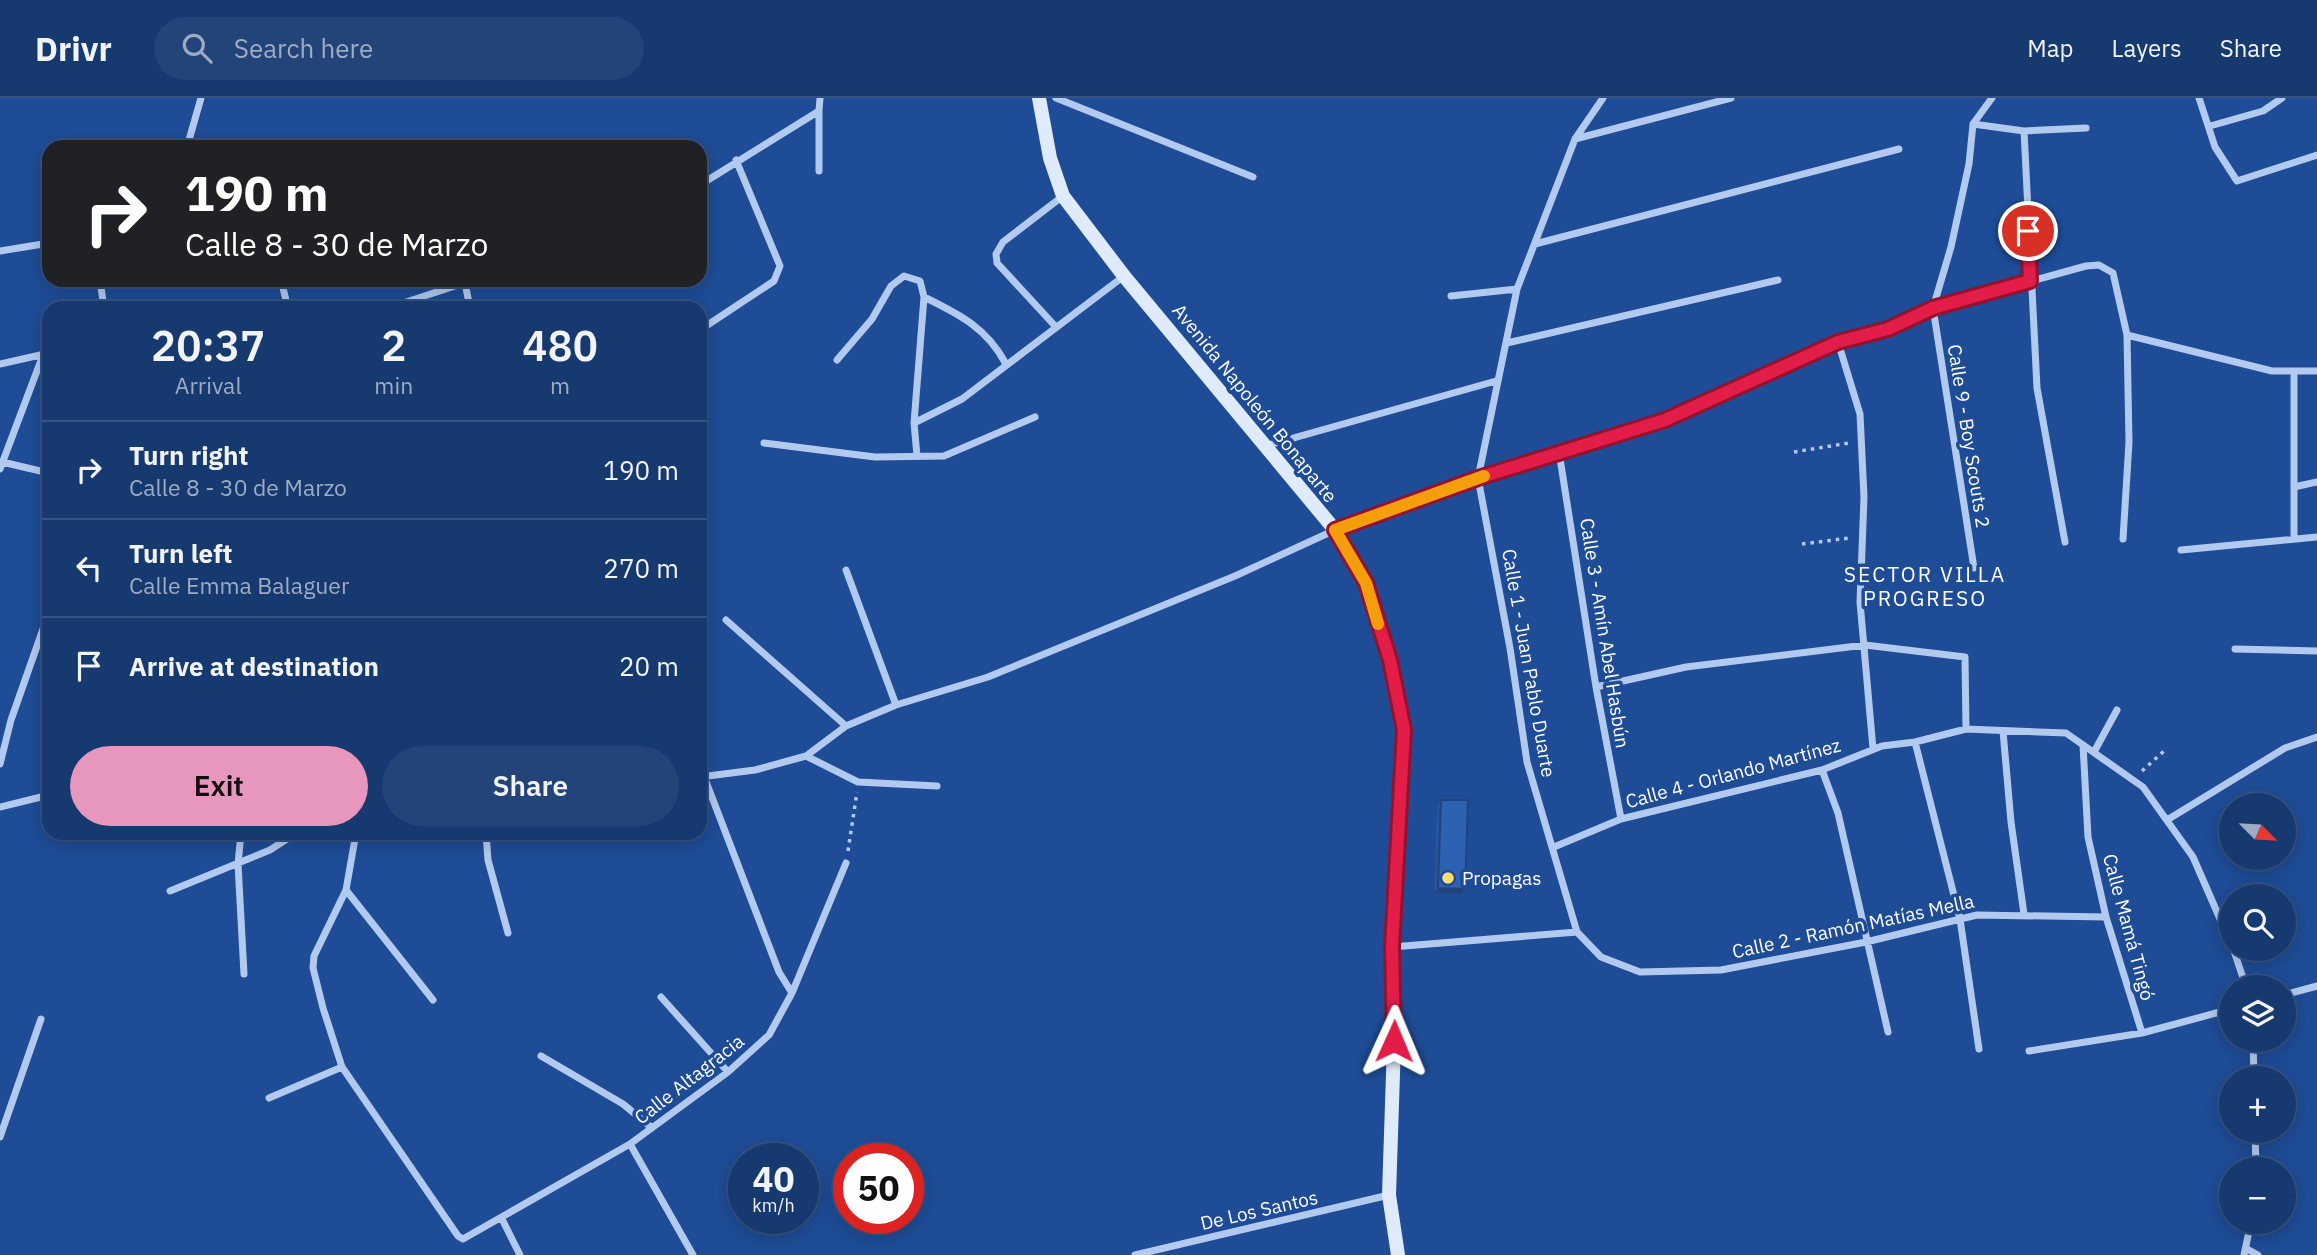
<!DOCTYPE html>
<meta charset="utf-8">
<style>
body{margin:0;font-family:"IBM Plex Sans",sans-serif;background:#234478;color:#f1f3f6;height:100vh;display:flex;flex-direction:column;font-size:26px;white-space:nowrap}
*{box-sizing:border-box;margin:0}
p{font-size:23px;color:#9eacc3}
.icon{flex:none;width:38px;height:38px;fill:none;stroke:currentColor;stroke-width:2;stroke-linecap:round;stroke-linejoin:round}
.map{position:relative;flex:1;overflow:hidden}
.side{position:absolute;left:42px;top:203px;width:665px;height:539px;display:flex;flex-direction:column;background:#163970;border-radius:21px;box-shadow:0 4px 18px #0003,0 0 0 2px #355383}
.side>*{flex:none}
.top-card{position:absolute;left:42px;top:42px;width:665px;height:147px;border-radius:21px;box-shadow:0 4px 18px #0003,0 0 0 2px #355383;background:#202124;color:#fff;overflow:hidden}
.needle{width:46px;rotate:114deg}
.buttons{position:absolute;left:2219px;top:695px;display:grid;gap:14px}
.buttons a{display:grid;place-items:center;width:77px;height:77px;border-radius:50%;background:#163970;box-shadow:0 4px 18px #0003,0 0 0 2px #355383;font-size:35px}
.speed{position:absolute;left:728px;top:1045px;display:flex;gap:14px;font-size:35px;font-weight:700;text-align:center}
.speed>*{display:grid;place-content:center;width:91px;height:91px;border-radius:50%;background:#163970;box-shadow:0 4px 18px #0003,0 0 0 2px #355383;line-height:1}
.speed small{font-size:18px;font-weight:400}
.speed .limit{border:10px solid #d22;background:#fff;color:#111}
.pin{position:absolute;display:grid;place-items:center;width:60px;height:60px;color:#fff;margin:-30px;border:4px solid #fff;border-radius:50%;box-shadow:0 2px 7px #0007}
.me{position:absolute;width:77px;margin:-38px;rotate:1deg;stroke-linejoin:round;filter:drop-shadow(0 0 5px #0008)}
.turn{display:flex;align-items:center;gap:24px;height:147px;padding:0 28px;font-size:32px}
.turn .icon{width:91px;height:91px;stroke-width:2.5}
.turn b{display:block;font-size:49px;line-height:60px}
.eta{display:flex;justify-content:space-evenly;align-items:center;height:119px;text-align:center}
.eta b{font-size:42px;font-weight:600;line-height:49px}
.action{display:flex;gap:14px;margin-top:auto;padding:14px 28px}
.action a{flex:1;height:80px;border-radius:42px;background:#e797bd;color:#111;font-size:28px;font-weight:600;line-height:80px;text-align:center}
.action a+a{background:#234478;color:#f1f3f6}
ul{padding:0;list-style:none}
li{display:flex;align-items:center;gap:21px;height:98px;padding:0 28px;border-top:2px solid #355383}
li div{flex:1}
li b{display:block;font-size:26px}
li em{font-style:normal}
header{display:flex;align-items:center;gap:42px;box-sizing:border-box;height:98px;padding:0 35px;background:#163970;border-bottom:2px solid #355383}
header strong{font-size:33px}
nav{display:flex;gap:38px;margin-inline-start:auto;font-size:24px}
.search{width:490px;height:63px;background:#234478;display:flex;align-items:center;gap:18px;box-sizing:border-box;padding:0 24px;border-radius:38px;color:#9eacc3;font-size:26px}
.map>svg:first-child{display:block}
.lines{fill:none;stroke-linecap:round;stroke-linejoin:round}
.path{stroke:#b2caef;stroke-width:3.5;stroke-dasharray:3.5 5;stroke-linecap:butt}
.minor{stroke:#b2caef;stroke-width:7}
.secondary{stroke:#dfeafb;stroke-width:14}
.wall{fill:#27549a}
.shaded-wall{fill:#20457d}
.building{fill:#2d62b3;stroke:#20457d;stroke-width:2}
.route-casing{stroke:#92132f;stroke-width:18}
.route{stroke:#e11d48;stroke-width:12}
.slow{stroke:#f59e0b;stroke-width:12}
.poi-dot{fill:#fddd71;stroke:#1e4c96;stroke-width:2.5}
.labels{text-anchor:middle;stroke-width:7;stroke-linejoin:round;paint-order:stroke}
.street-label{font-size:19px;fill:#fff;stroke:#1e4c96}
.poi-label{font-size:19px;fill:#fff;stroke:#1e4c96;text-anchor:start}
.neighbourhood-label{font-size:21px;letter-spacing:2px;fill:#fff;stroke:#1e4c96}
</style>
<header>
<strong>Drivr</strong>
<div class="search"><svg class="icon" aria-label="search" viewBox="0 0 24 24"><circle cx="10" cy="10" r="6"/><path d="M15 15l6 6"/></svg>Search here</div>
<nav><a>Map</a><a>Layers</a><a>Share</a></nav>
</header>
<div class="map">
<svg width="2317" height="1157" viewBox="0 0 2317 1157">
<rect width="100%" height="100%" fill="#1e4c96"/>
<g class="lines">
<!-- path -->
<path class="path" d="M1794,354L1849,345
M1802,446L1850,440
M2142,673L2164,653
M848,753L857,694"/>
<!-- minor -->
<path class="minor" d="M1056,0L1253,79
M1603,0L1575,41L1517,191L1478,380L1510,550L1527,664L1577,834L1601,859L1640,874L1721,872L1866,844L1977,817L2106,819
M2199,0L2215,49L2237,83L2317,57
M819,13V73
M1973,26L2024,33L2086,30
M2210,28L2263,13L2282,0
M2024,33L2037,290L2065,444
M1575,41L1731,0
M187,49L201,0
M700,87L819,13L820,0
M1535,146L1899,51
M0,153L49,145
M100,182L104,210
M281,182L288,210
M465,185L470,210
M1451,198L1517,191
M924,199C959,216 987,230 1006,266
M388,210L473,182
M1056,229L997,165L996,156L1003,144L1063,98
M700,232L774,183L780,168L736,62
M2127,237L2272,273H2317
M1838,244L1860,316L1864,399L1860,504L1873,651
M1507,245L1778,182
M837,262L872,221L891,188L904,178L920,183L924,199L914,325
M0,266L49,255
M764,345L875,359L944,358L1035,319
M1265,348L1496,283
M1559,354L1596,589L1621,721
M917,358L914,325L962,301L1124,178
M2,364L49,375
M0,371L43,257
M2294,389L2317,384
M2294,441V274
M2181,452L2317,439
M1974,470L1933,210L1951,149L1969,66L1973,26L1992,0
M846,472L896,607
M726,522L846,628
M2235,551L2317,553
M1596,589L1686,569L1865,547L1965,559L1966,631
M2003,633L2011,724L2024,816
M1915,644L1960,821L1979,951
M2083,647L2088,739L2106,819L2142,935
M2094,654L2117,612
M806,658L858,684L937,688
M0,666L11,622L49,514
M1822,672L1838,715L1888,934
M700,679L755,672L806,658L846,628L896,607L988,579L1235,478L1335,432L1478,380L1665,322L1838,244L1888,231L1933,210L2086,168L2099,167L2113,175L2127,237L2129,344L2123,441
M705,681L779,874L792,895
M0,709L49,697
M2167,722L2285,650L2317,639
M241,735L238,766L244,876
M356,735L346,792L314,858L313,870L323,910L342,969L458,1138L463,1141L630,1046L728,974L769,937L792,895L846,765
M486,735L488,762L508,835
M1554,749L1621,721L1822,672L1882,648L1915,644L1966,631L2066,635L2143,689L2193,759L2231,846
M346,792L433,902
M170,793L270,752L296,735
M1392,849L1577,834
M2233,850L2246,889
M2284,897L2317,888
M661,899L728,974
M2253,942L2254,980
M2029,953L2142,935L2231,911
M541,958L623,1006L652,1030
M269,1000L342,969
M2255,1032L2256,1071
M0,1039L41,921
M630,1046L693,1157
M502,1121L520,1157
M2247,1151L2258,1157
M1135,1157L1389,1097
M2244,1157L2251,1124"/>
<!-- secondary -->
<path class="secondary" d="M1039,0L1050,60L1063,98L1124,178L1335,432L1366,485L1390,562L1404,632L1392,849L1395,915L1389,1097L1398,1157"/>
</g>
<!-- wall -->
<path class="wall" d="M1441,702L1465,791L1461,796L1434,795L1437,707Z"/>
<!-- shaded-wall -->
<path class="shaded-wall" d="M1438,790L1465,791L1461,796L1434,795Z"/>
<!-- building -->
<path class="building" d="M1441,702H1468L1465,791L1438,790Z"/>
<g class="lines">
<defs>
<path id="route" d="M1394,943L1392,849L1404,632L1390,562L1366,485L1335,432L1478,380L1665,322L1838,244L1888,231L1933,210L2030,183L2028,133"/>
</defs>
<!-- route casing -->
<use href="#route" class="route-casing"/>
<!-- route -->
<use href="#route" class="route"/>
<!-- slow -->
<path class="slow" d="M1378,526L1366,485L1335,432L1484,378"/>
</g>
<!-- markers -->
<circle class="poi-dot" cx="1448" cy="780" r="7"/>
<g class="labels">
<!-- street labels -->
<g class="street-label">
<text transform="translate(1255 305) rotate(51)" y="7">Avenida Napoleón Bonaparte</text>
<text transform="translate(1969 338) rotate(81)" y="7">Calle 9 - Boy Scouts 2</text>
<text transform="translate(1605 535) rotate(81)" y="7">Calle 3 - Amín Abel Hasbún</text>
<text transform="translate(1529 565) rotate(80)" y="7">Calle 1 - Juan Pablo Duarte</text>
<text transform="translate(1733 675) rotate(-15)" y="7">Calle 4 - Orlando Martínez</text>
<text transform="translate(1853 828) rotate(-12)" y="7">Calle 2 - Ramón Matías Mella</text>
<text transform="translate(2129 829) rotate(75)" y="7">Calle Mamá Tingó</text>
<text transform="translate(689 981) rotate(-38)" y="7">Calle Altagracia</text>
<text transform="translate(1259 1112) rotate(-13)" y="7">De Los Santos</text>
</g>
<!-- poi labels -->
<g class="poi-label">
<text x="1462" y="787">Propagas</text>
</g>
<!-- neighbourhood labels -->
<g class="neighbourhood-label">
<text x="1925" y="484">SECTOR VILLA<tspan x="1925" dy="24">PROGRESO</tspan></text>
</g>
</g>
</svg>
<div class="buttons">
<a><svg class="needle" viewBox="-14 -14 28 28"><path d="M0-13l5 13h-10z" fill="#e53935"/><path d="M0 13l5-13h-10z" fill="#9eacc3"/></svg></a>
<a><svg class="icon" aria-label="search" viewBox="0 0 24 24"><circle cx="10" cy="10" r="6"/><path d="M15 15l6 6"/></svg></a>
<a><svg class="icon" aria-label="layers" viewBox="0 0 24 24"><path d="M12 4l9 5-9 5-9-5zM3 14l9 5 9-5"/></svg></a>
<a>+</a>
<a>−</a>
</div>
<div class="speed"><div>40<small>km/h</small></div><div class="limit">50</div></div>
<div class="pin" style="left:2028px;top:133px;background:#d93025"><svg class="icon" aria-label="arrive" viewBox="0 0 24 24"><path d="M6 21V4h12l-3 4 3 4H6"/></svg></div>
<svg class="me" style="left:1394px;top:943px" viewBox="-20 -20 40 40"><path d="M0-17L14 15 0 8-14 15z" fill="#e11d48" stroke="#fff" stroke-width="4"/></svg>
<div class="top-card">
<div class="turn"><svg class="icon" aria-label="right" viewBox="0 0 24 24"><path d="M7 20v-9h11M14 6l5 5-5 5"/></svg><div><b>190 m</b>Calle 8 - 30 de Marzo</div></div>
</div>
<section class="side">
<div class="eta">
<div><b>20:37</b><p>Arrival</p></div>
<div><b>2</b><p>min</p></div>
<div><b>480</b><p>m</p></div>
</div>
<ul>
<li><svg class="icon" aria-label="right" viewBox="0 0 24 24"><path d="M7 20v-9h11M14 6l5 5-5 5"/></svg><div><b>Turn right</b><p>Calle 8 - 30 de Marzo</p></div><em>190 m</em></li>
<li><svg class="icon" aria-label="left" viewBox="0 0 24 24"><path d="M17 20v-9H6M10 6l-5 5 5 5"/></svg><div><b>Turn left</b><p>Calle Emma Balaguer</p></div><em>270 m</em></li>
<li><svg class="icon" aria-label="arrive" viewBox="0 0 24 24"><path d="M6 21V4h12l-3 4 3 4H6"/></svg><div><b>Arrive at destination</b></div><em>20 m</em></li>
</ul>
<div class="action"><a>Exit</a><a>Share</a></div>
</section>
</div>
